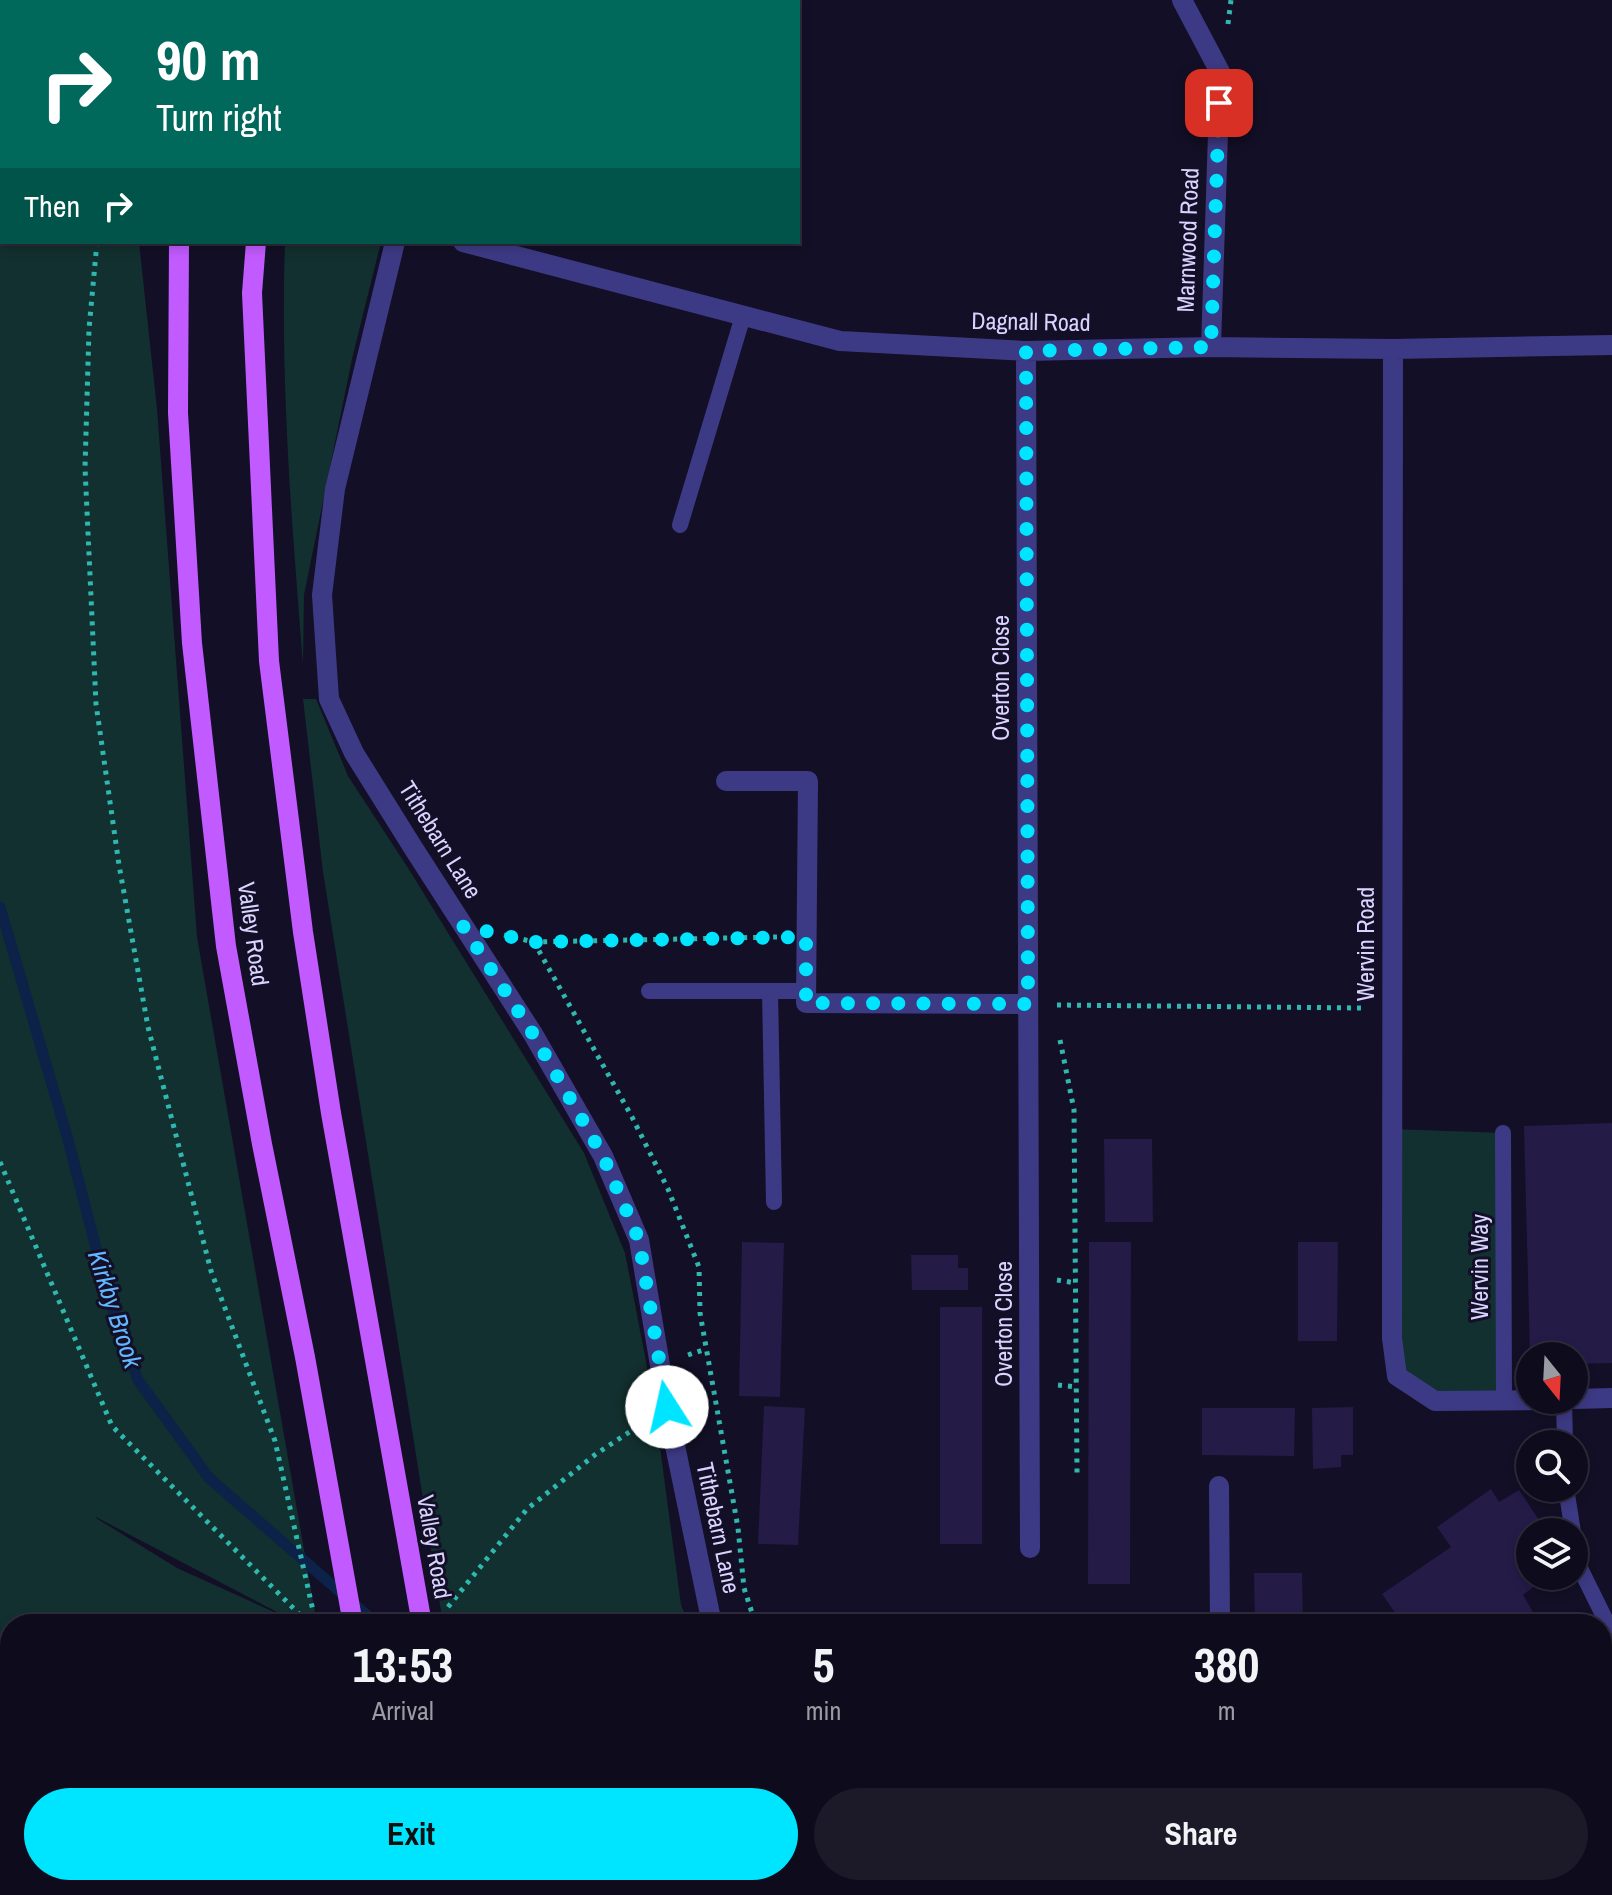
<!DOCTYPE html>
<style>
body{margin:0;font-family:"Archivo Narrow",sans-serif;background:#1c1929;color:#f1f3f6;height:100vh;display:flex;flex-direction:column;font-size:30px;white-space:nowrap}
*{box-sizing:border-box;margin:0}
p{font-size:26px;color:#9b9ba3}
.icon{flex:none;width:44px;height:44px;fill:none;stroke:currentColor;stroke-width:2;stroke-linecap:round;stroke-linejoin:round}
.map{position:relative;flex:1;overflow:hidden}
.side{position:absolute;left:0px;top:1614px;width:1612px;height:282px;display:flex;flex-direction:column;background:#0e0b1c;border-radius:32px 32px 0 0;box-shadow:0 4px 12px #0003,0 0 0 2px #2e2b3b}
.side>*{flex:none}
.banner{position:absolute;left:0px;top:0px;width:800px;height:244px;box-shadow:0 4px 12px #0003,0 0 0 2px #2e2b3b;background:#00695c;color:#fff;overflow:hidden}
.needle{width:52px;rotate:162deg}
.controls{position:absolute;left:1516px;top:1342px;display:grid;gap:16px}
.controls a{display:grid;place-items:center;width:72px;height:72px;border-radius:50%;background:#0e0b1c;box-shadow:0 4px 12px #0003,0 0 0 2px #2e2b3b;font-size:40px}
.pin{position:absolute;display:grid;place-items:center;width:68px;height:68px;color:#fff;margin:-34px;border-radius:16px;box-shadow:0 4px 12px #0006}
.me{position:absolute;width:88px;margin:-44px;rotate:350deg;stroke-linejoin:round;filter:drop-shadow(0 0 6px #0008)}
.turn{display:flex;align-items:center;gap:28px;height:168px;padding:0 24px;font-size:36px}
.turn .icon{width:104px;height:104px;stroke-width:2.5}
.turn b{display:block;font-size:56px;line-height:68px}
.then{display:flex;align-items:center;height:76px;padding:0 24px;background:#0003;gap:16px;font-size:30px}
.eta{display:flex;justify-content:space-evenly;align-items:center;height:136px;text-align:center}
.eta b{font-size:48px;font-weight:800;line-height:56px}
.button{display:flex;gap:16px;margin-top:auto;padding:16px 24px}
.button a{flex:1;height:92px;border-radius:48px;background:#00e5ff;color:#111;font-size:32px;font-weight:800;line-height:92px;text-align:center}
.button a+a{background:#1c1929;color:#f1f3f6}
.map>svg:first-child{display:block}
.green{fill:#12302f;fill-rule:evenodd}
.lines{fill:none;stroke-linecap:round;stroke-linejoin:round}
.stream{stroke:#0c2248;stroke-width:11}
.building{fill:#241b47}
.path{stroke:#2fb8b0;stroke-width:5;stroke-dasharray:4 6;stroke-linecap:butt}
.lane{stroke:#3d3a85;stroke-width:16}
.street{stroke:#3d3a85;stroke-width:20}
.primary{stroke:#c25bff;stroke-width:20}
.route{stroke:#00e5ff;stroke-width:14;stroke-dasharray:0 25.2}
.labels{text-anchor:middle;stroke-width:6;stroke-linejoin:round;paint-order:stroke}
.street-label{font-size:24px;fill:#d9d4ff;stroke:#130f26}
.water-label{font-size:26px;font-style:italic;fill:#62b6ff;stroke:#130f26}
</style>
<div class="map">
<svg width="1612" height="1895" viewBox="0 0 1612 1895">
<rect width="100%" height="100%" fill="#130f26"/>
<!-- green -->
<path class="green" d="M0,0H112V2H2V242H139L157,409L197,937L317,1624H10V1886H333L331,1895H0ZM96,1518V1517L296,1622L177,1568Z
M285,242H381L352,359L304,595L303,665C292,525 280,383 285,242Z
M303,699H316L348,776L408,868L584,1153L625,1253L645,1356L660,1447L681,1605L689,1624H443L323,872Z
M1392,1129L1503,1133L1504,1402L1435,1401L1397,1376Z
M487,1886H1023L1034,1895H488Z"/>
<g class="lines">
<!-- stream -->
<path class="stream" d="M0,907L67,1136L110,1302L138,1380L209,1478L377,1624
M664,1886L671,1895"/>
</g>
<!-- building -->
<path class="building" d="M1612,1123V1363L1574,1364V1356H1530L1524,1126Z
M1104,1139H1152L1153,1222H1105Z
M742,1242L784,1243L780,1397L739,1396Z
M1089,1242H1131L1130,1584H1088Z
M1298,1242H1338L1337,1341H1298Z
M911,1255H958V1268H968V1290H912Z
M940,1307H982V1544H940Z
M764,1406L805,1408L798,1545L758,1544Z
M1353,1407V1455H1341V1467L1313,1469L1312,1408Z
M1202,1408H1295L1294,1456L1202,1455Z
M1491,1489L1499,1502L1519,1490L1547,1532H1530V1576H1541L1543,1579L1523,1595L1540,1624H1403L1382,1594L1451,1547L1437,1527Z
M1254,1573H1302L1303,1624H1255Z"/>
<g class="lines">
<!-- path -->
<path class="path" d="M109,2V0
M225,2V0
M1228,24L1231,0
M97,242L89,329L85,468L96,704L119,865L148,1027L211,1271L275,1441L316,1624
M504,935L534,942L777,937
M534,942L632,1117L668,1189L699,1267L700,1313L738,1528L744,1588L754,1619L758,1624
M1057,1005L1363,1008
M1060,1040L1074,1110L1077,1473
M0,1162L112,1426L309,1624
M1057,1280L1076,1283
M688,1355L706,1349
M1058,1385L1077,1387
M448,1607L527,1509L596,1454L643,1423
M365,1886L367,1895
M777,1886V1895
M1112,1886L1122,1895
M352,1895L356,1886"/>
<!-- lane -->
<path class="lane" d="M680,525L743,316
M649,991H806
M770,991L774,1202
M1503,1133L1504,1402
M1564,1400L1565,1444
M1566,1488L1573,1532
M1574,1540L1578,1564L1612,1633"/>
<!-- street -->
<path class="street" d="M1182,0L1220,72L1211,347
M464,2L465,0
M395,242L335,489L322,595L329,699L354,753L412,846L533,1034L603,1156L639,1240L667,1407L712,1624
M463,242L840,341L1026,351L1211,347L1393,349L1612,345
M1393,349L1392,1338L1397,1376L1435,1401L1552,1400
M1026,351L1030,1548
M726,781H808L806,1003L1028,1004
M1574,1399L1612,1398
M1219,1486L1220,1624
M1602,1856H1612
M1055,1886L1066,1895
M1328,1886V1895"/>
<!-- primary -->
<path class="primary" d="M188,2V0
M276,2L277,0
M179,242L178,413L192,643L226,946L262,1144L305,1357L353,1624
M256,242L252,293L269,661L303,932L331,1113L422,1624
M403,1886L405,1895
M466,1886L467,1895"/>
</g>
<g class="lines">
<!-- route -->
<path class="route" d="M667,1407L639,1240L603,1156L533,1034L463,926L534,942L806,937V1003L1028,1004L1026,351L1211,347L1219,103"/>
</g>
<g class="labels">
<!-- street labels -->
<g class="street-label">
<text transform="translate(1188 240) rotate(-88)" y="8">Marnwood Road</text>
<text transform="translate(1031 322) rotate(1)" y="8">Dagnall Road</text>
<text transform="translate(1001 678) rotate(-90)" y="8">Overton Close</text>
<text transform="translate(440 840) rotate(58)" y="8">Tithebarn Lane</text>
<text transform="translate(253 934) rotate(82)" y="8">Valley Road</text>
<text transform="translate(1366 944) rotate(-90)" y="8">Wervin Road</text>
<text transform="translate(1480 1267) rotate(-90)" y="8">Wervin Way</text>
<text transform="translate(1004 1324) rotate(-90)" y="8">Overton Close</text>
<text transform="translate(718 1528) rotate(78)" y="8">Tithebarn Lane</text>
<text transform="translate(434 1547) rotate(80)" y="8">Valley Road</text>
</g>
<!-- water labels -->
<g class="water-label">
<text transform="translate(115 1309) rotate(72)" y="9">Kirkby Brook</text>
</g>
</g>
</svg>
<div class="controls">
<a><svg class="needle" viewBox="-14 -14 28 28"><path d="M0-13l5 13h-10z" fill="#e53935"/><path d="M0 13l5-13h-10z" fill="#9b9ba3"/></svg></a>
<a><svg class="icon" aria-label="search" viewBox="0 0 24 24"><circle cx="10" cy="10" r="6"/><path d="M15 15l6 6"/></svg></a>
<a><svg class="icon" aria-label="layers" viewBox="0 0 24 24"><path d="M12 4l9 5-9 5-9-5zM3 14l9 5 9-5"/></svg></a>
</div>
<div class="pin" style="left:1219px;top:103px;background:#d93025"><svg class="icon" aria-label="arrive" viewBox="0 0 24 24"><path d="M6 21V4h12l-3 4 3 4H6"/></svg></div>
<svg class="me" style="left:667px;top:1407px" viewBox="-20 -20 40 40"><circle r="19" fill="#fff"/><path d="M0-13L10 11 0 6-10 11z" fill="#00e5ff"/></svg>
<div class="banner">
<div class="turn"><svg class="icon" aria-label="right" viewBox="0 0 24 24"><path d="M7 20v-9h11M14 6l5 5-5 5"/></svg><div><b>90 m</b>Turn right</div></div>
<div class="then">Then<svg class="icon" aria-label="right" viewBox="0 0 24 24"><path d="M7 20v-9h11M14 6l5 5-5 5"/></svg></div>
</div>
<section class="side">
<div class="eta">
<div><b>13:53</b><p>Arrival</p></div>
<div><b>5</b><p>min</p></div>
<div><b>380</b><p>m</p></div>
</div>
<div class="button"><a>Exit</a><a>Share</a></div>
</section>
</div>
